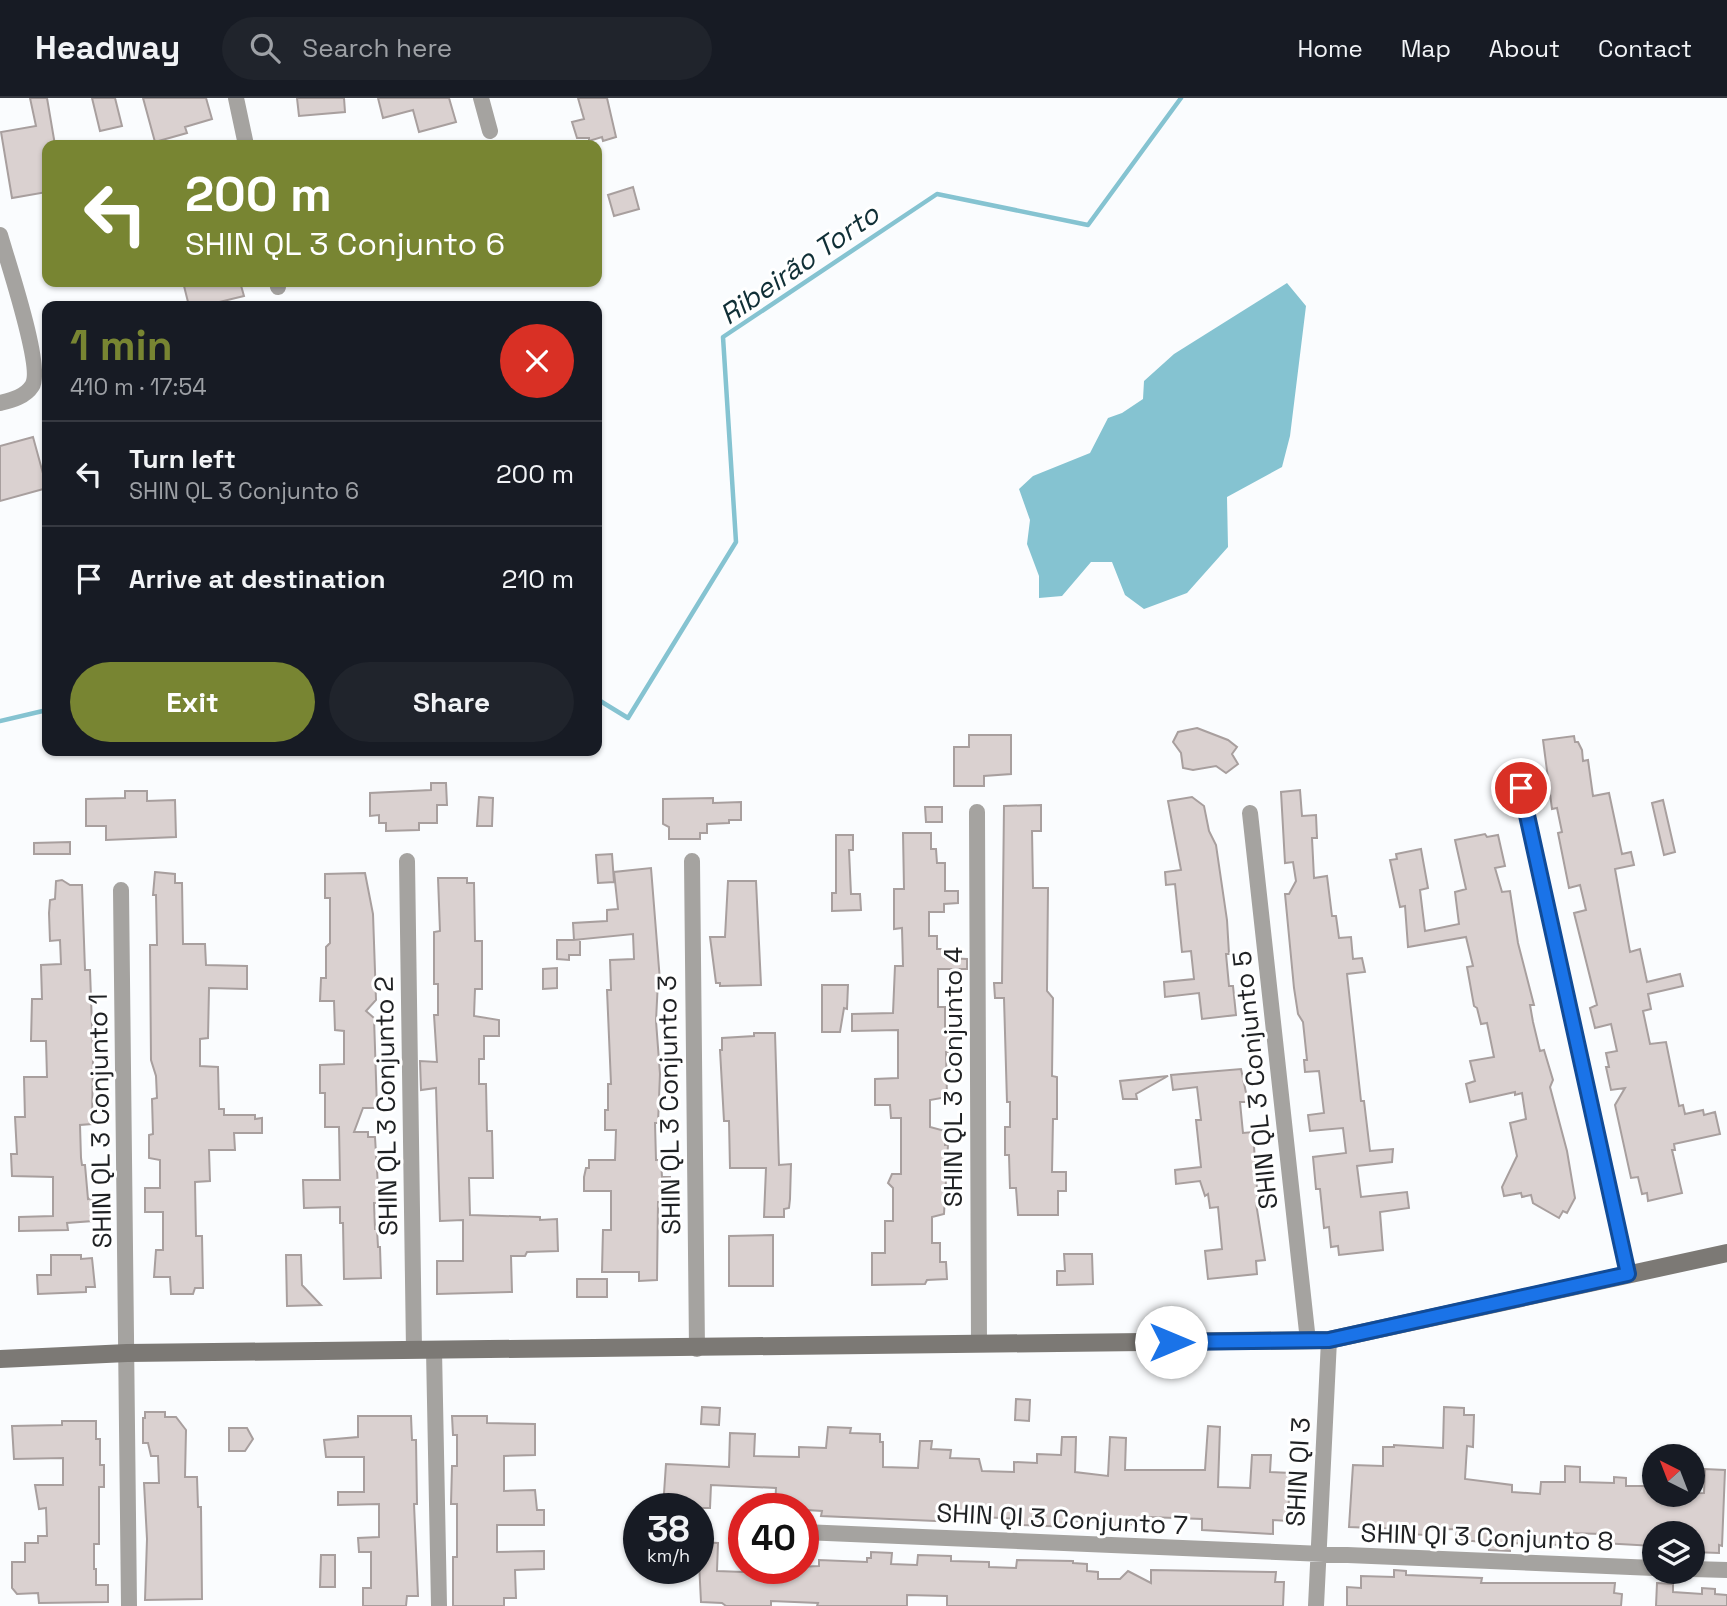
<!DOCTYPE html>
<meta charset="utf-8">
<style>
body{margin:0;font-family:"Space Grotesk",sans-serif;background:#20242c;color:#f1f3f6;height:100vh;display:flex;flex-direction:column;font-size:26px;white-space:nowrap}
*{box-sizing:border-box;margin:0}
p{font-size:23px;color:#9ea1a6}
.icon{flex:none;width:38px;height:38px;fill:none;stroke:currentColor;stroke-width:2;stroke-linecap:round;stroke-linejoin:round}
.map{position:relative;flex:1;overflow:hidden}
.drawer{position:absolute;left:42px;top:203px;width:560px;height:455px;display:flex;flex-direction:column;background:#171b24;border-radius:14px;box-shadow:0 2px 5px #0004}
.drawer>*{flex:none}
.banner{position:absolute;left:42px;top:42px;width:560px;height:147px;border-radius:14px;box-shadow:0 2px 5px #0004;background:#788532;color:#fff;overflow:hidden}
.needle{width:46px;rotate:318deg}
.tools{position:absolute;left:1642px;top:1346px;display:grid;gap:14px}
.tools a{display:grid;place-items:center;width:63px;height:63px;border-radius:50%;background:#171b24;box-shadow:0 2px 5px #0004;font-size:35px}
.speed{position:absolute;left:623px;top:1395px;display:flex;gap:14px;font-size:35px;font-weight:700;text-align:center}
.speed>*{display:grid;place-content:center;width:91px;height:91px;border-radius:50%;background:#171b24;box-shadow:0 2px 5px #0004;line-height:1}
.speed small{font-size:18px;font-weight:400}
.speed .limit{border:10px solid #d22;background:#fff;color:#111}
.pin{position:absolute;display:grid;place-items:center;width:60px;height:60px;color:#fff;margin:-30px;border:4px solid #fff;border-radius:50%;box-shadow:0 2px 7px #0007}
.me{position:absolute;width:77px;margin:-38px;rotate:90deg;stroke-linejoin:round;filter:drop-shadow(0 0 5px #0008)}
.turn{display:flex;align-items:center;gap:24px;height:147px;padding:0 28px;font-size:32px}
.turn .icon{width:91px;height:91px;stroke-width:2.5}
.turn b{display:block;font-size:49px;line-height:60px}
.round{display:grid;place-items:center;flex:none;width:74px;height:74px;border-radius:37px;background:#20242c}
.head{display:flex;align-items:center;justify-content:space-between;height:119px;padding:0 28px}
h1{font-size:42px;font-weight:600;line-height:52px;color:#788532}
.cta{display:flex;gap:14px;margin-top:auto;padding:14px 28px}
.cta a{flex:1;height:80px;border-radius:42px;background:#788532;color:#fff;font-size:28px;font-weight:600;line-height:80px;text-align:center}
.cta a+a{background:#20242c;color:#f1f3f6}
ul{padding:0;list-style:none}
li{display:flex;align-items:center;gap:21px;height:105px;padding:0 28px;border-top:2px solid #363941}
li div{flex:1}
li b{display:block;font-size:26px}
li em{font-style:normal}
header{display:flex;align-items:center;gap:42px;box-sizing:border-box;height:98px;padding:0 35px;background:#171b24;border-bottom:2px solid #363941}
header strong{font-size:33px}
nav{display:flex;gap:38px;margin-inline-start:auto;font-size:24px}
.search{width:490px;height:63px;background:#20242c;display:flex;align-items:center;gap:18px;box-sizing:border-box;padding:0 24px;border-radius:38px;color:#9ea1a6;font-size:26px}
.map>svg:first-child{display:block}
.water{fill:#85c3d1}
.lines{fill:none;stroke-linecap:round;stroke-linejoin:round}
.stream{stroke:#85c3d1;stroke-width:4.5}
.building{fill:#dad1d0;stroke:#a89f9e;stroke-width:2}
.street{stroke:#a5a3a0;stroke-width:16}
.secondary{stroke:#7c7975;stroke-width:18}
.route-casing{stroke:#114b97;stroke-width:18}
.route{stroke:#1a73e8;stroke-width:12}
.labels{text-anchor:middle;stroke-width:6;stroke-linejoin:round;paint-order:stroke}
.street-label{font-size:26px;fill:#1f2123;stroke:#fff}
.water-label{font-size:28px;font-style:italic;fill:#102f36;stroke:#fff}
</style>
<header>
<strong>Headway</strong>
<div class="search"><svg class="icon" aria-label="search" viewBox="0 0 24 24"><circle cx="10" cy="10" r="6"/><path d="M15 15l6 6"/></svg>Search here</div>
<nav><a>Home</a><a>Map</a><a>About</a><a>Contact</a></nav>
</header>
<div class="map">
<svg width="1727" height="1508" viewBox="0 0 1727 1508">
<rect width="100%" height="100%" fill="#fafcfe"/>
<!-- water -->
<path class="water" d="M1287,185L1306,208L1290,338L1282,369L1227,399L1228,449L1187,495L1144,511L1125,497L1112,464H1091L1062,498L1039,500V478L1027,446L1030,422L1019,391L1033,378L1090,355L1108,320L1122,315L1143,301L1144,283L1174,256Z"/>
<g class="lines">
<!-- stream -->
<path class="stream" d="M597,601L628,620L736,444L723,239L937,96L1088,127L1181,0
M0,623L47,612"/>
</g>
<!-- building -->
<path class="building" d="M30,0H47L55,47H47V94L12,100L1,34L36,28Z
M92,0H115L122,28L100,33Z
M143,0H206L212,21L185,29L187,35L155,44Z
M297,0H344L345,14L299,18Z
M378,0H449L456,24L419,34L413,12L383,20Z
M578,0H607L616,39L603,43L602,39L589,43V40H577L572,24L584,21Z
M633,89L639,111L614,118L608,97Z
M183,184H240L244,198L203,208H189Z
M33,339L47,390L0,403V348Z
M1197,630L1228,642L1237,649L1232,656L1238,666L1226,675L1216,668L1193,672L1183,670L1181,655L1173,644L1178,634Z
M969,637H1011V676L984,678V688H954V649H969Z
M1574,638L1575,644H1578L1582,652L1583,663L1588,662L1593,698L1609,695L1622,756L1631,754L1634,767L1615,771L1630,854L1640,851L1647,884L1680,876L1683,888L1648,896L1651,911L1643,913L1650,946L1666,944L1679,1008L1683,1007L1685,1016L1703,1012L1704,1017L1715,1014L1720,1036L1674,1046L1675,1052H1672L1682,1095L1648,1103L1647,1095L1642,1096L1638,1079L1631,1080L1615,1007L1625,990L1611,992L1606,969H1609L1606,955L1617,953L1611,926L1595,930L1590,910L1597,907L1574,815L1586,812L1580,787L1569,790L1558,735L1562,734L1557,710L1552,711L1543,642Z
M431,685H446L447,707H437V725H419V732L386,733V725H379V717L370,718V695L431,692Z
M1300,692L1302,718L1316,717L1317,740H1312L1314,780L1327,778L1332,818H1336L1339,840L1351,839L1353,861L1362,860L1365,874L1347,876L1361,1003H1364L1370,1053L1393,1051L1392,1064L1357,1068L1361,1099L1407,1094L1409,1110L1380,1114L1383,1152L1339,1157L1338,1148L1331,1149L1329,1129L1324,1130L1320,1091H1316L1313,1059L1346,1055L1343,1030L1310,1033L1308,1017L1324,1015L1319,973L1305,974L1304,962H1307L1303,924L1298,916L1294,890L1285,796H1289L1296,783L1293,764L1285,765L1281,694Z
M125,693H147V703L175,702L176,739L106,742V728H86V701L125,700Z
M479,699L493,700L492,728H477Z
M1192,699L1204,708L1209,733L1216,747L1227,822L1229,856H1226L1229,888H1233L1236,917L1202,921L1199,895L1165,899L1164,884L1194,881L1191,853L1182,854L1175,786L1166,787L1165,774L1181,772L1168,703Z
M713,700V705L741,704V722H729V725L707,726V735H700V741H669V729L663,726V701Z
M1663,702L1675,754L1664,757L1652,705Z
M1041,707V733H1032L1033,790H1048L1047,893L1053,900L1052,978L1057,979V1021H1053L1052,1074H1066V1093H1058V1117H1018L1016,1090H1010L1009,1057H1005V1029H1010V1004H1007L1004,900H995L994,885H1002L1004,708Z
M925,709H942V724H926Z
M903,735H931V751H936L937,765H945V793H958V805L944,806V814H929V838H937V851H945V860L967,861V871H938V909H945V933H952L953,954H946L947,999L930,1002V1029L945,1033V1047H948L944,1116L932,1119V1145H940V1164H946L947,1181L927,1182L925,1186L872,1187V1155H885V1123H893V1090L888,1085L892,1076H901V1020H891L890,1007H875V981L898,980V932L852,933V916L893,915L895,868H903L902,830L894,831V791H904Z
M1485,736L1487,739L1498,737L1505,768L1495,770L1502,794L1510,793L1518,845L1534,907H1530L1533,924L1540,953L1544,952L1553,982L1550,989L1567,1053L1575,1100L1567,1115L1563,1113L1559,1120L1533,1105L1531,1097L1522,1099L1521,1095L1504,1098L1502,1089L1517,1058L1510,1025L1526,1021L1522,995L1515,997V994L1470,1004L1466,986L1475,983L1470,963L1494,959L1487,925L1481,926L1477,910L1474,908L1467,869L1473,868L1466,839L1408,849L1405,808L1400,809L1390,762L1397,761L1396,756L1421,751L1428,790L1420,792L1425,833L1459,826L1455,794L1466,791L1455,742Z
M836,737H853V752H849L851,796H860L861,812L832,813V795H836Z
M70,744V756H34V745Z
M612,756L614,784L598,785L596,757Z
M651,770L660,883H658L656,923L660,976L658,1025H655L656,1062H661L662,1079H670L671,1104H658L657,1182L639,1183V1174H602L603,1132H611V1093H584V1079L586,1070H589V1062H615L616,1032H605V1012H608V986H611L607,892H611L610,862L634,861L633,836L574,842L573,825L607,823V812L618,811L614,774Z
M155,774L175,776V785H182L183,846H205L206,867L247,868V891L209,890L208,940L200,941V968L218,969L219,1011H224V1017H255V1021L262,1020V1035H234L235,1052H209L210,1083L195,1084L196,1138H202L203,1190H195L193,1196H171L170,1179H154L156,1152H163V1114H145V1090H160V1062L149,1060V1037L153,1036L152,1001L157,1000L156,978L151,962L150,847H157L156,797H153Z
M365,775L373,816L376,902L366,913L374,920L377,1010H363L354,1034H368V1039H375L379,1105H374L375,1131H377L378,1149H380L381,1180L344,1181L343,1125H340V1109L304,1110L303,1082H340L339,1029H325V995H320V967L344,966V933L335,932L334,903H320L321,880H326V849L330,845V800H325V776Z
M438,780H467V785H474L475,843H482V891H475L474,918L499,922V938H484V961H479V986H486L487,1033H492L493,1080H469L470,1117L540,1119V1122L557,1121L558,1153L527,1154L525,1158H511L512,1194L437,1196V1163H463V1122L440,1123L436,990L421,992L420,963L437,964L434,917H438V886H434V834L440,833Z
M62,782L70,787H82L85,872H90L93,956L92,1026L80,1027L81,1060L82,1067H85L88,1101L94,1100V1112L93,1123L67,1125L68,1132L19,1133V1119L53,1118V1079L12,1078L11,1056H17L15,1019H25L24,979H47L46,943H31L32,901H42L41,867L61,866L60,842L50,843L49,815L50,802L55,801L56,783Z
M728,783H756L761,887L720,888V885H716L710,839H725Z
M557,842H580V857H569V862L557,861Z
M557,870V890L543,891V871Z
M822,887H848L847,911L844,910L840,934H822Z
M754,935H775L779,1067L791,1066L790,1101L789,1110L784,1111V1119H764L766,1070H730L729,1023H724L720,952H722V940L754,938Z
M1241,971L1248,1004H1240L1243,1035L1253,1034L1258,1105H1256L1265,1162L1256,1163L1257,1176L1208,1181L1205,1153L1222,1151L1218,1109L1210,1110L1208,1096L1205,1098L1200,1083L1176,1086L1175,1072L1201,1069L1196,1022H1201L1197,989L1173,992L1171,977Z
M1168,978L1136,996L1137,1001H1123L1120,983Z
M773,1137V1188H729V1138Z
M1064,1156H1092L1093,1186L1057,1187V1173H1065Z
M51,1157H81V1161L92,1160L95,1189H86V1194L38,1196L37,1177H51Z
M286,1157H301L302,1187L321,1207L287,1208Z
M577,1181H607V1199H577Z
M1016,1301L1030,1302L1029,1323L1015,1322Z
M702,1309L720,1310L719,1327L701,1326Z
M1444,1309L1464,1310V1317H1474L1473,1349L1467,1348L1465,1381L1512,1387V1394L1540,1396L1541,1384H1565V1368L1580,1369V1384L1614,1385V1379L1626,1380V1388H1654V1396L1704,1395L1705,1371L1725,1372L1722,1448L1719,1447V1455L1692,1454V1435H1654V1448L1602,1445V1436L1568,1435V1438H1559V1447L1510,1445V1453L1489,1452L1490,1445L1456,1441L1457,1431L1424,1432V1437L1398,1435V1431L1349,1429L1353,1367L1383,1368V1349H1394V1347L1443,1350Z
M145,1314H165V1319H176L186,1332L185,1379H197L198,1409H201L202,1501L145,1502L147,1441L144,1385H159L158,1358H151L148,1345H143V1320H145Z
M358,1318H411L412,1342H416L417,1406H414L418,1498H407L406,1508H363V1490H371V1454H359L358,1440L379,1439V1406L338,1407V1394H364V1359H326L324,1342L358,1339Z
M452,1318H487V1325L535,1326V1357L504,1358V1393L535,1392L537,1412H544V1427H497V1454L544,1453V1471L515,1472L516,1500H504V1508H453V1459H457V1406H451L452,1368H457V1337H453Z
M62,1323H96V1341H100V1367H104V1389H99V1446H94V1471H96V1487H108V1504L39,1505L38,1495L17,1496L12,1490V1464H25V1445H38V1438H47L46,1410L39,1411L35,1387H63V1360L14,1361L12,1328L62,1327Z
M1208,1328L1220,1329L1218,1389L1250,1390L1252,1357H1271L1270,1374L1290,1375L1288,1423L1273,1422V1436L1202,1432V1421L1149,1419L1148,1427L1124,1426V1431L1107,1430L1108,1424L1071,1423V1429L1022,1427V1421L958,1418V1424L821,1418L822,1413L775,1410L776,1390L711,1387L710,1410H663L666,1366L729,1369L730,1335L755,1336L754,1358L799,1359V1349L826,1350L828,1329L851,1330L850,1335L880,1336V1344H883V1369L918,1370L920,1343H932L931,1351L951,1352L950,1360L979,1361L982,1373L1014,1374V1364L1037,1365V1356L1061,1357L1062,1339H1076L1075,1374L1108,1378L1110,1339L1126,1340L1125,1372H1205Z
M229,1330H247L253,1341L245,1353H229Z
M698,1444L718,1445L717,1473L772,1475V1470L819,1468V1462L867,1464V1460H871V1454L892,1455L891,1466L917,1467L918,1457L951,1458V1463L989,1464V1469L1016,1470L1017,1462L1073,1463V1465L1087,1466V1473L1098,1474V1481H1120L1128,1473L1151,1485V1472L1276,1474L1275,1484H1284L1283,1508H947V1498L907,1497V1508H817L818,1505L771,1503V1508H726L722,1505L701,1504Z
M321,1457H335V1489H320Z
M1394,1472L1406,1473V1477L1482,1480L1481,1485H1615L1614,1495L1622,1496L1621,1508H1347V1489L1361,1490V1478L1394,1479Z
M1657,1485L1673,1486V1494L1702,1496V1490L1715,1491V1496L1727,1497V1508H1656Z"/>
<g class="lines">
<!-- street -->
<path class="street" d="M236,0L246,47
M481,0L490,33
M0,137C7,162 44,271 32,288C25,299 12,302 0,305
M277,184L278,189
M1521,689L1628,1176
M977,714L979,1245
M1250,715L1308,1243
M407,763L414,1252
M692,763L697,1251
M121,792L129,1508
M434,1252L439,1508
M803,1434L1654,1470
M1692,1471L1727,1472
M1316,1508L1329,1242"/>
<!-- secondary -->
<path class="secondary" d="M0,1261L127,1255L1329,1242L1727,1155"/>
</g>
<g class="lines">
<defs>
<path id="route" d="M1171,1244L1329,1242L1628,1176L1521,690"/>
</defs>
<!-- route casing -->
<use href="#route" class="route-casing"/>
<!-- route -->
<use href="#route" class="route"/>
</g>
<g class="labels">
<!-- street labels -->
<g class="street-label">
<text transform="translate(953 979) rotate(-90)" y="9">SHIN QL 3 Conjunto 4</text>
<text transform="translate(1255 982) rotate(-96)" y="9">SHIN QL 3 Conjunto 5</text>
<text transform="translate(669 1007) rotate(-91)" y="9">SHIN QL 3 Conjunto 3</text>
<text transform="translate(386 1008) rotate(-91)" y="9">SHIN QL 3 Conjunto 2</text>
<text transform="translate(100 1023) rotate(-91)" y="9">SHIN QL 3 Conjunto 1</text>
<text transform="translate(1298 1374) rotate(-87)" y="9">SHIN QI 3</text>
<text transform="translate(1062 1421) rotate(3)" y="9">SHIN QI 3 Conjunto 7</text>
<text transform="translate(1487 1439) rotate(2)" y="9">SHIN QI 3 Conjunto 8</text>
</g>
<!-- water labels -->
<g class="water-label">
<text transform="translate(799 166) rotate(-35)" y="10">Ribeirão Torto</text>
</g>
</g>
</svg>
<div class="tools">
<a><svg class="needle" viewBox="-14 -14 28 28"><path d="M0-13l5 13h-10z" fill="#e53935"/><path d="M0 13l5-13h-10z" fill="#9ea1a6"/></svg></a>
<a><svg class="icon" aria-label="layers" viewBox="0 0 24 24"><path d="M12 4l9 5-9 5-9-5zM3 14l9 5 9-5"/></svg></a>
</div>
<div class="speed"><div>38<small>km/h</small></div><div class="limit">40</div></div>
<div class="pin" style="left:1521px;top:690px;background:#d93025"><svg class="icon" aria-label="arrive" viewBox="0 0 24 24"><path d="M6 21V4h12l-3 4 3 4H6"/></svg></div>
<svg class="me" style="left:1171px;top:1244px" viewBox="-20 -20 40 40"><circle r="19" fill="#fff"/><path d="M0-13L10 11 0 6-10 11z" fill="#1a73e8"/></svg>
<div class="banner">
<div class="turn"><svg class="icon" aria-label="left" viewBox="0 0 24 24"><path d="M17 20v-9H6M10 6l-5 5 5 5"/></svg><div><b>200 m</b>SHIN QL 3 Conjunto 6</div></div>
</div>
<section class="drawer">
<div class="head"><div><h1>1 min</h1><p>410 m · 17:54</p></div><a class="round" style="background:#d93025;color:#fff"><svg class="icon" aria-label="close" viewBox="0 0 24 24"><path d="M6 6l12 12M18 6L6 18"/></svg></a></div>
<ul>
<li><svg class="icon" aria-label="left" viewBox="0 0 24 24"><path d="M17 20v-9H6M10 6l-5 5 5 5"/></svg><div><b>Turn left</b><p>SHIN QL 3 Conjunto 6</p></div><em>200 m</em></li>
<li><svg class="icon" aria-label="arrive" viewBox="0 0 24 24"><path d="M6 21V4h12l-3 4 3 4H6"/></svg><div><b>Arrive at destination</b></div><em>210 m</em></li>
</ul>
<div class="cta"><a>Exit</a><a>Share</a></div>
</section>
</div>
